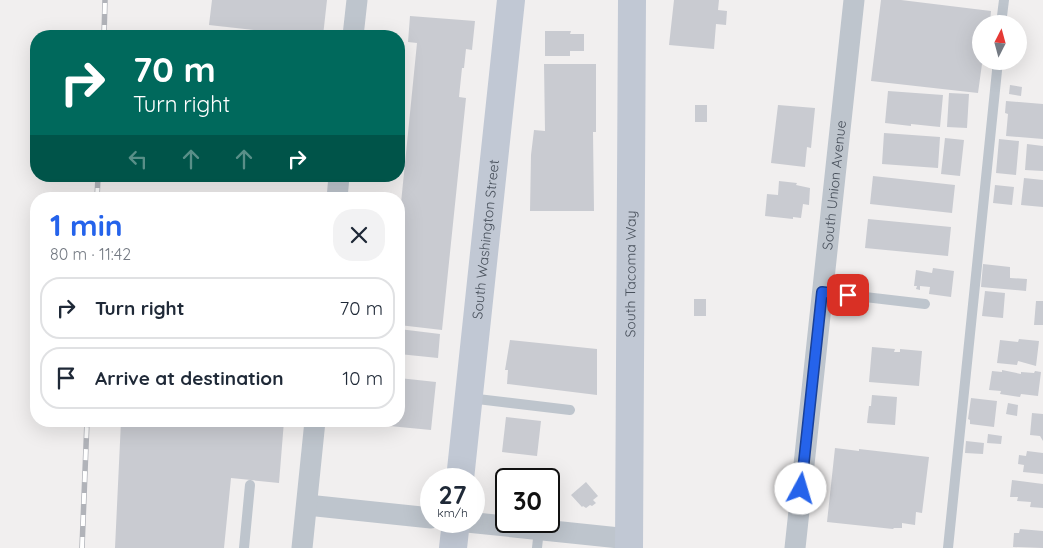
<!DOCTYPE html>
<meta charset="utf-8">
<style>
body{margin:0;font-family:Quicksand,sans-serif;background:#f2f2f3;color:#1f2937;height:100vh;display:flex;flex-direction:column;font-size:19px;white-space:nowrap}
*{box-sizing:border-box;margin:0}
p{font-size:16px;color:#747a83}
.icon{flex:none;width:28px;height:28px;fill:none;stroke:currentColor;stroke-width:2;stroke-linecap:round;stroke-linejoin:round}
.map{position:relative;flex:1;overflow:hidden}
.details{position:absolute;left:30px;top:192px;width:375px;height:235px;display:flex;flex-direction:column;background:#fff;border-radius:20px;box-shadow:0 5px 20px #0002}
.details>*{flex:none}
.guide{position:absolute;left:30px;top:30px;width:375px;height:152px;border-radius:20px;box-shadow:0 5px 20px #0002;background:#00695c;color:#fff;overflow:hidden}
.needle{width:32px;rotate:6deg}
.fabs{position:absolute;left:972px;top:15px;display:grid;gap:10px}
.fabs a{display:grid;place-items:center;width:55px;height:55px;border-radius:50%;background:#fff;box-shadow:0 5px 20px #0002;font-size:25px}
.speed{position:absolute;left:420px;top:468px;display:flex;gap:10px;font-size:25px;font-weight:700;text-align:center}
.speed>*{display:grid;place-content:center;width:65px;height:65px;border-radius:50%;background:#fff;box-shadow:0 5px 20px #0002;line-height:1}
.speed small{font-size:12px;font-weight:400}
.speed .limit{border:2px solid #111;border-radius:8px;background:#fff;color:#111}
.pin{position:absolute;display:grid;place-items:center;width:42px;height:42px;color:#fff;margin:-21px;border-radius:10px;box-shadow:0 2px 8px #0006}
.me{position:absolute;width:55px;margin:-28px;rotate:6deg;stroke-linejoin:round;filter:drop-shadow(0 0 4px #0008)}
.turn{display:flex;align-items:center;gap:18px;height:105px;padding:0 20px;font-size:22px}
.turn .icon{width:65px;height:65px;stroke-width:2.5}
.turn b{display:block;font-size:35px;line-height:42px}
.lanes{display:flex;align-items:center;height:48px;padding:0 20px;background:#0003;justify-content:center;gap:25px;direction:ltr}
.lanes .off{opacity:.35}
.round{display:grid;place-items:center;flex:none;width:52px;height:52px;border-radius:20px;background:#f2f2f3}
.summary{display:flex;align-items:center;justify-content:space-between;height:85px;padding:0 20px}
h1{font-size:30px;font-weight:700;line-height:38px;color:#2563eb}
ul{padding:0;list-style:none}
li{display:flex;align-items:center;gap:15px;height:62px;margin:0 10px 8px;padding:0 10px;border:2px solid #e0e1e3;border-radius:20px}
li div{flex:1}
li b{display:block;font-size:19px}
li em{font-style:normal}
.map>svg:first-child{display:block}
.building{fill:#c9cbd1}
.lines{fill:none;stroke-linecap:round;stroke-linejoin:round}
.lane{stroke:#bec5cd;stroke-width:10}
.street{stroke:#bec5cd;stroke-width:21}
.secondary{stroke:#c1c8d4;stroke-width:28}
.rail-casing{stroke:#b1b3b9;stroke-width:5.5}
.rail{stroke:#fff;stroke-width:4;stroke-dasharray:11;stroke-linecap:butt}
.route-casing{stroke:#184099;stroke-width:12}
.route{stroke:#2563eb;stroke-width:9}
.labels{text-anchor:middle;stroke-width:5;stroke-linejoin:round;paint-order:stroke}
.street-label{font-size:14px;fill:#48505b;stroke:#fff}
</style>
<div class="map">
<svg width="1043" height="548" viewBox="0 0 1043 548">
<rect width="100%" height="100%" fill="#f1efef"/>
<!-- building -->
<path class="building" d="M212,0H327L323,36H309L209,25Z
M674,0H719L718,10L727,11L726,25L716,24L714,49L669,45Z
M881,0H901L991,11L990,24H981V61H985V64H982L978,93L871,81Z
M410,16L475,21L472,50L466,49L464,68H462L459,97L466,98L442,330L399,325V223L417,43L408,42Z
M545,31H571L570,34H584V51H570V56H545Z
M544,64H596V132H593L594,211H530L531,155L534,130L545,131Z
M1010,85L1022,87L1021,96L1009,94Z
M888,91L943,95L940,127L911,124V126L885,123Z
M949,93L969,94L967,128L947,127Z
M1006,101L1043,104V139L1006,136L1008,114L1005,113Z
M695,105H707V122H695Z
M778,105L815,108L811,148L807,147L805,167L771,163Z
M884,133L940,137L938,168L882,164Z
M945,138L964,140L960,176L941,174Z
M999,139L1019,141L1016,175L996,173Z
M1027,144L1043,146V171L1025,170Z
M873,176L955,185L952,213L870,204Z
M1024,178L1043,180V207L1021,205Z
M779,181L797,183L796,185L810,188L809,205L803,204L801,218L793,217V219L765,216L767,194L778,195Z
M995,185L1014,187L1012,205L993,203Z
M868,219L951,227L948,256L865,248Z
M983,264L1010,267V278L1027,279L1026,291L981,287Z
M933,268L954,271L951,297L929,294L930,287L920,286V290L916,289L917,286H914L916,270L932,273Z
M985,291L1005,293L1003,318L982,316Z
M694,299H706V316H694Z
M1036,301H1043V325H1034Z
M399,329L440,334L438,358L399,354Z
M1019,339L1039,341L1036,366L1018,361L1017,365L997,363L1000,340L1018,342Z
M510,340L597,349V395L507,384L508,370H505Z
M872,347L895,349L894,352H900V349L922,351L919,386L869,382Z
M1002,370L1021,374V372L1034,373L1035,371L1041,372L1038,396L1021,394L1020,397L1000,394L1001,391L989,390L992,371L1002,372Z
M399,378L436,382L431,430L358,423V421H399Z
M872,395L897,397L895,425L867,423L869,406H871Z
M971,398L997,401L994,427L970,424V420L968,419Z
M1008,403L1018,405L1017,416L1006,414Z
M1032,413L1043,414V441L1040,436L1030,435Z
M506,417L541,421L537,456L502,452Z
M121,421H284L279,483L231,478L224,548H115Z
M988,434L1002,436L1001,444L987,443Z
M966,441L984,443L983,454L965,453Z
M835,448L859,451V449L929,457L922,513L916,512L915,525L902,523V528H894L893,529L827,522Z
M1027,451L1043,453V474L1023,472L1024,465L1018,464L1019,455L1026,456Z
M1012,480L1043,484V508L1030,507L1031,502L1017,501L1018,497H1010Z
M586,482L598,496L593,500L596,503L592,506L590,505L586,508L583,506L582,507L571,495Z
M1020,529L1043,531V548L1013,547L1014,533H1019Z"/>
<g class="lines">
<!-- lane -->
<path class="lane" d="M1001,24L1004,0
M822,292L925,304
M469,398L570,410
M244,548L250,485
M537,548L539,529
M948,548L998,61"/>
<!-- street -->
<g class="street">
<path d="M353,36L357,0"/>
<path d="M337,199L339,176"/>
<path d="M307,505L431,518"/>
<path d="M457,521L629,539"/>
<path d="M302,548L315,421"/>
<path id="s1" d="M795,548L854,0"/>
</g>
<!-- secondary -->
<g class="secondary">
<path id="s2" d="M460,479L511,0"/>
<path d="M453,548L456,521"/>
<path id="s3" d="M629,548L632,0"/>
</g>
<defs>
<path id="rail" d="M104,36L105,0
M97,199L98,176
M82,548L87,421"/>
</defs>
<!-- rail casing -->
<use href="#rail" class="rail-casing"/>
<!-- rail -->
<use href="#rail" class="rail"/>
</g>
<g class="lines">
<defs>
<path id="route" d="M801,489L822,292L848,295"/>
</defs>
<!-- route casing -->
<use href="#route" class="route-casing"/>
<!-- route -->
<use href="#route" class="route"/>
</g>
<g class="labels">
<!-- street labels -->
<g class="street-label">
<text dy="5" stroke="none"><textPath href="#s1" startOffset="365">South Union Avenue</textPath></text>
<text dy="5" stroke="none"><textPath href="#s2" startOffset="241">South Washington Street</textPath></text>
<text dy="5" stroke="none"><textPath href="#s3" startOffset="274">South Tacoma Way</textPath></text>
</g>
</g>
</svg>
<div class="fabs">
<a><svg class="needle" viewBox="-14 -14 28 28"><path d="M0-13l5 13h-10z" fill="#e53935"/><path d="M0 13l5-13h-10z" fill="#747a83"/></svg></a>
</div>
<div class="speed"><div>27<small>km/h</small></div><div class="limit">30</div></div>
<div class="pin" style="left:848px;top:295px;background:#d93025"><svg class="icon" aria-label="arrive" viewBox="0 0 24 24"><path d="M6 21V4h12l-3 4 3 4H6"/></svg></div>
<svg class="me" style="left:801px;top:489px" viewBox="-20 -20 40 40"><circle r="19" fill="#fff"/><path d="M0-13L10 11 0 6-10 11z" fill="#2563eb"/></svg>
<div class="guide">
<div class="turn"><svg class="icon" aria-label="right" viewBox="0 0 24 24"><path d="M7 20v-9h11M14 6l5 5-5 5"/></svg><div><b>70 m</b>Turn right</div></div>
<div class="lanes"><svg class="icon off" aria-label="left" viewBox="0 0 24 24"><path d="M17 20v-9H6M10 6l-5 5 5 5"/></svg><svg class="icon off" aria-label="ahead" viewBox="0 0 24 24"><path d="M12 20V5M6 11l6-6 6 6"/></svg><svg class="icon off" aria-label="ahead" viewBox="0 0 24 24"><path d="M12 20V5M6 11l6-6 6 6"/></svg><svg class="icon" aria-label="right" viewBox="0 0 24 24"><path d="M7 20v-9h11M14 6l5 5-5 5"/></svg></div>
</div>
<section class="details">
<div class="summary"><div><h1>1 min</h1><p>80 m · 11:42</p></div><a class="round"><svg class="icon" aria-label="close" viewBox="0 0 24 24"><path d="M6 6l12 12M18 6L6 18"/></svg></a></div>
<ul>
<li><svg class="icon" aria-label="right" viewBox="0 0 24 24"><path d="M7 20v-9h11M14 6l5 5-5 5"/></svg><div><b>Turn right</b></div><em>70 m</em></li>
<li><svg class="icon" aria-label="arrive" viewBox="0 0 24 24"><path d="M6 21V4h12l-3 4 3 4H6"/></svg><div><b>Arrive at destination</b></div><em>10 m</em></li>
</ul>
</section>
</div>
